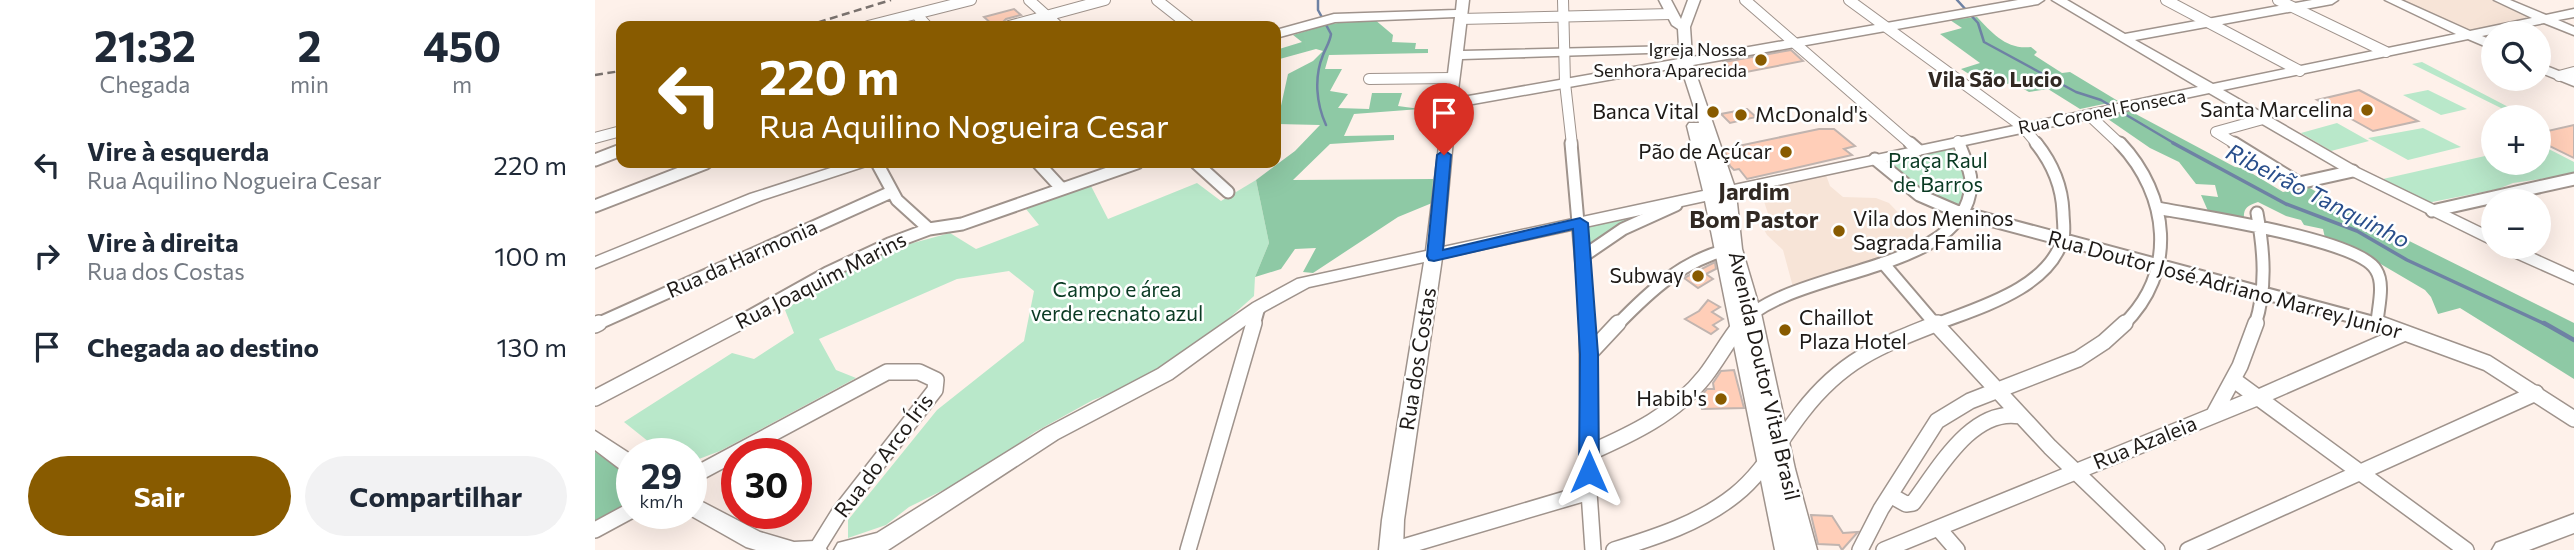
<!DOCTYPE html>
<html lang="pt">
<meta charset="utf-8">
<style>
body{margin:0;font-family:Commissioner,sans-serif;background:#f2f2f3;color:#1f2937;height:100vh;display:flex;flex-direction:column;font-size:26px;white-space:nowrap}
*{box-sizing:border-box;margin:0}
p{font-size:23px;color:#747a83}
.icon{flex:none;width:38px;height:38px;fill:none;stroke:currentColor;stroke-width:2;stroke-linecap:round;stroke-linejoin:round}
.map{position:relative;flex:1;overflow:hidden}
.drawer{display:flex;flex-direction:column;background:#fff;width:595px}
.drawer>*{flex:none}
.top-card{position:absolute;left:21px;top:21px;width:665px;height:147px;border-radius:14px;box-shadow:0 7px 28px #0002;background:#885b00;color:#fff;overflow:hidden}
.controls{position:absolute;left:1886px;top:21px;display:grid;gap:14px}
.controls a{display:grid;place-items:center;width:70px;height:70px;border-radius:50%;background:#fff;box-shadow:0 7px 28px #0002;font-size:35px}
.speed{position:absolute;left:21px;top:438px;display:flex;gap:14px;font-size:35px;font-weight:700;text-align:center}
.speed>*{display:grid;place-content:center;width:91px;height:91px;border-radius:50%;background:#fff;box-shadow:0 7px 28px #0002;line-height:1}
.speed small{font-size:18px;font-weight:400}
.speed .limit{border:10px solid #d22;background:#fff;color:#111}
.pin{position:absolute;display:grid;place-items:center;width:60px;height:60px;color:#fff;margin:-72px -30px;border-radius:50% 50% 50% 0;rotate:-45deg;box-shadow:0 0 7px #0007}
.pin .icon{rotate:45deg}
.me{position:absolute;width:77px;margin:-38px;rotate:0deg;stroke-linejoin:round;filter:drop-shadow(0 0 5px #0008)}
.turn{display:flex;align-items:center;gap:24px;height:147px;padding:0 28px;font-size:32px}
.turn .icon{width:91px;height:91px;stroke-width:2.5}
.turn b{display:block;font-size:49px;line-height:60px}
.eta{display:flex;justify-content:space-evenly;align-items:center;height:119px;text-align:center}
.eta b{font-size:42px;font-weight:700;line-height:49px}
.primary-button{display:flex;gap:14px;margin-top:auto;padding:14px 28px}
.primary-button a{flex:1;height:80px;border-radius:42px;background:#885b00;color:#fff;font-size:28px;font-weight:700;line-height:80px;text-align:center}
.primary-button a+a{background:#f2f2f3;color:#1f2937}
ul{padding:0;list-style:none}
li{display:flex;align-items:center;gap:21px;height:91px;padding:0 28px}
li div{flex:1}
li b{display:block;font-size:26px}
li em{font-style:normal}
main{display:flex;flex:1;min-height:0}
.map>svg:first-child{display:block}
.built{fill:#f7e4d7}
.green{fill:#b9e8ca}
.forest{fill:#8ec9a5}
.lines{fill:none;stroke-linecap:round;stroke-linejoin:round}
.stream-far2{stroke:#6e82a4;stroke-width:2.5}
.stream-far1{stroke:#6e82a4;stroke-width:3.5}
.stream{stroke:#6e82a4;stroke-width:4.5}
.building{fill:#ffceb8;stroke:#c1b4af;stroke-width:2}
.street-far2-casing{stroke:#9f938c;stroke-width:12}
.street-far1-casing{stroke:#9f938c;stroke-width:15}
.street-casing{stroke:#9f938c;stroke-width:18}
.secondary-casing{stroke:#9f938c;stroke-width:3}
.street-far2{stroke:#fff;stroke-width:10}
.street-far1{stroke:#fff;stroke-width:11}
.street{stroke:#fff;stroke-width:15}
.secondary{fill:#fff;fill-rule:evenodd}
.rail{stroke:#7b736f;stroke-width:2.5;stroke-dasharray:8 4.5;stroke-linecap:butt}
.route{fill:#1a73e8;stroke:#114b97;stroke-width:2}
.poi-dot{fill:#885b00;stroke:#fff;stroke-width:2.5}
.labels{text-anchor:middle;stroke-width:5;stroke-linejoin:round;paint-order:stroke}
.far-poi-label{font-size:18px;fill:#1e1a17;stroke:#fff;text-anchor:end}
.far-street-label{font-size:18px;fill:#1e1a17;stroke:#fff}
.far-quarter-label{font-size:21px;font-weight:bold;fill:#312923;stroke:#fff}
.poi-label{font-size:21px;fill:#1e1a17;stroke:#fff;text-anchor:end}
.park-label{font-size:21px;fill:#0a3a23;stroke:#fff}
.street-label{font-size:21px;fill:#1e1a17;stroke:#fff}
.water-label{font-size:23px;font-style:italic;fill:#294e8b;stroke:#fff}
.quarter-label{font-size:24px;font-weight:bold;fill:#312923;stroke:#fff}
</style>
<main>
<section class="drawer">
<div class="eta">
<div><b>21:32</b><p>Chegada</p></div>
<div><b>2</b><p>min</p></div>
<div><b>450</b><p>m</p></div>
</div>
<ul>
<li><svg class="icon" aria-label="left" viewBox="0 0 24 24"><path d="M17 20v-9H6M10 6l-5 5 5 5"/></svg><div><b>Vire à esquerda</b><p>Rua Aquilino Nogueira Cesar</p></div><em>220 m</em></li>
<li><svg class="icon" aria-label="right" viewBox="0 0 24 24"><path d="M7 20v-9h11M14 6l5 5-5 5"/></svg><div><b>Vire à direita</b><p>Rua dos Costas</p></div><em>100 m</em></li>
<li><svg class="icon" aria-label="arrive" viewBox="0 0 24 24"><path d="M6 21V4h12l-3 4 3 4H6"/></svg><div><b>Chegada ao destino</b></div><em>130 m</em></li>
</ul>
<div class="primary-button"><a>Sair</a><a>Compartilhar</a></div>
</section>
<div class="map">
<svg width="1979" height="550" viewBox="0 0 1979 550">
<rect width="100%" height="100%" fill="#fef1ea"/>
<!-- built -->
<path class="built" d="M1800,0H1900L1941,18L1871,32Z
M1231,175L1235,186L1248,197L1281,198L1294,203L1316,226L1323,239L1322,246L1198,287L1188,250L1172,235L1167,226H1177L1165,189Z"/>
<!-- green -->
<path class="green" d="M1827,62L1923,112L1916,113L1817,64Z
M1833,90L1872,109L1846,115L1808,95Z
M1742,123L1774,141L1736,151L1706,133Z
M1828,128L1866,147L1813,160L1773,138Z
M1944,144L1979,162V174L1918,183L1903,189L1832,203L1788,183V179L1899,154V163H1944Z
M1355,148L1363,152C1370,169 1371,190 1365,207L1336,198L1288,160Z
M661,180L674,243L660,277L659,296L576,370L498,400L440,432L381,474L314,507L291,525L253,538V520L342,410L429,341L439,291L414,271L362,279L224,339L241,370L261,378L125,451L96,462V453H62L54,442L29,422L137,353L159,359L199,333L190,310L266,257L355,233L381,249L444,225L431,209L496,186L513,219L602,183L626,201Z
M1041,213L1042,216L1016,230L992,248L990,225Z"/>
<!-- forest -->
<path class="forest" d="M1382,17C1397,33 1412,50 1436,47L1442,52L1439,55L1467,73L1475,72L1523,101L1485,109L1453,89L1434,92L1418,83C1394,87 1386,81 1366,69L1385,63L1345,34L1367,28L1355,20Z
M779,19L798,35L797,42L821,43L820,49H833V53L734,55L730,69H747L735,91L753,94L743,108L774,109L777,93H807L803,106L825,109L759,114L749,136L799,135V140L735,144L698,180L838,179L837,203L803,217L718,273L708,272L721,248L700,249L686,269L660,277L674,243L661,180L700,151L725,125L682,124L693,74L718,61L728,51L721,49L681,60V50L707,42L698,35L734,24Z
M1535,111L1640,167L1648,168L1688,192L1713,187L1760,214L1979,323V379L1865,308L1843,314L1836,297L1830,290L1755,246L1730,238L1728,229L1709,225L1706,220L1691,216L1663,202C1652,206 1648,208 1649,220L1613,211L1606,195L1623,197L1620,185L1601,184L1584,162L1555,148L1510,117Z
M0,452L37,478V503L0,523Z"/>
<g class="lines">
<!-- stream-far2 -->
<path class="stream-far2" d="M723,0V10L736,34C735,42 731,47 728,55C719,77 721,103 731,125
M1362,0L1383,23L1389,42L1481,92L1506,100L1582,145"/>
<!-- stream-far1 -->
<path class="stream-far1" d="M1578,143L1691,204L1762,231L1812,260L1952,325"/>
<!-- stream -->
<path class="stream" d="M1949,323L1979,340"/>
</g>
<!-- building -->
<path class="building" d="M419,9L426,15L411,19L404,26H399L389,17Z
M1196,50L1208,61L1141,74L1129,62Z
M1764,90L1823,121L1778,131L1722,100Z
M1152,109L1161,117L1135,123L1126,114Z
M1979,125V158L1944,141V133Z
M1224,129H1239L1260,146L1249,149L1257,155L1152,179L1144,169L1139,170L1135,166L1129,149Z
M1120,262L1121,269L1111,274L1118,279L1103,288L1089,278Z
M1113,300L1125,307L1117,312L1128,319L1118,325L1123,329L1116,334L1090,319L1104,311Z
M1139,370L1149,408L1107,409L1104,398L1112,389H1119L1118,383L1126,371Z
M1216,515L1237,516L1248,533L1263,532L1247,550L1244,545L1223,544Z"/>
<g class="lines">
<defs>
<path id="street-far2" d="M434,0L463,26
M562,0L595,26
M968,0L970,83L977,145
M1150,0L1317,145
M1254,0L1428,127L1443,145
M1571,0L1705,71
M1683,0L1791,52
M321,14L332,26
M865,19L1076,14
M273,26L376,0
M414,26L510,0
M1964,76L1979,72
M774,79L857,78
M1494,115L1526,145
M1621,132L1642,145
M1621,132L1668,119
M0,138L26,131
M1363,141L1364,145"/>
<path id="street-far1" d="M976,143L992,325
M1315,143L1323,150
M1525,143C1574,195 1583,272 1528,325
M1639,143L1704,183L1758,171
M1280,159L1324,195L1361,211L1788,325
M0,160L26,150
M282,163L302,200L334,229
M443,163L467,189
M601,163L633,192
M0,206L111,163
M1562,208C1602,216 1764,239 1781,270C1790,284 1783,307 1782,323
M1837,211L1979,179
M987,257L1028,229L1081,205
M1288,263L1341,325
M0,325L294,193
M139,325L232,273L294,244L334,229L367,224L542,163
M659,325L664,307
M1022,325C1055,291 1088,260 1135,249
M1145,325C1196,266 1372,275 1376,184C1377,172 1368,155 1364,143
M1339,325C1382,308 1454,289 1468,238C1470,230 1468,220 1468,212C1467,186 1457,163 1441,143
M1660,325C1672,288 1669,251 1662,213"/>
<path id="street" d="M992,323L994,492L998,550
M1340,323L1455,447L1562,550
M1783,323L1892,363L1979,419
M0,325L4,323
M994,354L1023,323
M1639,380L1871,550
M0,398L143,323
M1619,414L1645,366L1661,323
M994,453C1037,434 1080,414 1110,376C1123,359 1133,340 1147,323
M96,477L292,372H324L341,380L340,390L244,513L221,550
M1295,495L1311,504L1318,503C1343,470 1377,407 1425,416
M1343,528L1362,550
M0,530L37,510
M593,550L659,323
M798,550L994,492
M1019,550C1061,537 1105,523 1140,495C1168,473 1185,440 1207,412C1247,360 1284,346 1343,323
M1265,550L1286,509L1342,421L1375,401L1483,359L1509,342L1530,323
M1289,550L1664,397L1810,333
M1593,550L1941,393"/>
<path id="secondary" d="M862,0H874L868,51L1084,46L1083,29L1077,25L1064,0H1076L1086,19L1093,0H1105L1095,27L1097,57L1423,0H1449L1443,4L1098,65L1139,185L1603,87L1457,0H1472L1530,34L1717,0H1743L1737,4L1540,40L1618,84L1861,34L1790,0H1806L1875,31L1937,18L1899,0H1915L1951,15L1979,9V17L1963,20L1979,27V35L1949,23L1887,36L1899,41V50L1873,39L1628,90L1763,168L1899,234V246L1753,174L1614,93L1141,194L1147,249L1166,313L1200,469L1222,550H1180L1110,201L847,258L809,520L808,550H784L787,520L829,262L714,287L670,311L577,379L463,439L293,550H239L243,543L282,533L449,429L563,369L658,303L702,279L831,251L860,17L740,22L681,38V30L739,14L861,10ZM1084,52V59L862,98L867,59ZM1086,67L1104,123H1094L1092,126L1108,191L848,247L861,107Z
M1944,63L1979,77V86L1944,72Z
M251,163H274L271,166L167,200L0,268V257L155,194Z
M1903,247H1924L1979,272V284L1905,251Z
M0,431L37,455V474L29,472L0,450Z
M96,496L165,532L199,542L220,541L228,543L232,550H161L151,547L91,513H96Z
M1979,514V533L1934,550H1897L1901,543Z"/>
</defs>
<!-- street-far2 casing -->
<use href="#street-far2" class="street-far2-casing"/>
<!-- street-far1 casing -->
<use href="#street-far1" class="street-far1-casing"/>
<!-- street casing -->
<use href="#street" class="street-casing"/>
<!-- secondary casing -->
<use href="#secondary" class="secondary-casing"/>
<!-- street-far2 -->
<use href="#street-far2" class="street-far2"/>
<!-- street-far1 -->
<use href="#street-far1" class="street-far1"/>
<!-- street -->
<use href="#street" class="street"/>
<!-- secondary -->
<use href="#secondary" class="secondary"/>
<!-- rail -->
<path class="rail" d="M211,26L296,0
M0,75L26,71"/>
</g>
<!-- route -->
<path class="route" d="M849,150L856,155L848,250L985,218L993,223L1003,354L1004,472L1001,478L994,480L987,478L984,472L985,354L978,229L839,261L834,260L832,256L842,155Z"/>
<!-- markers -->
<g class="poi-dot">
<circle cx="1166" cy="60" r="7"/>
<circle cx="1772" cy="110" r="7"/>
<circle cx="1118" cy="112" r="7"/>
<circle cx="1146" cy="115" r="7"/>
<circle cx="1191" cy="152" r="7"/>
<circle cx="1244" cy="231" r="7"/>
<circle cx="1103" cy="276" r="7"/>
<circle cx="1190" cy="330" r="7"/>
<circle cx="1126" cy="399" r="7"/>
</g>
<g class="labels">
<!-- far-poi labels -->
<g class="far-poi-label">
<text x="1152" y="56">Igreja Nossa<tspan x="1152" dy="21">Senhora Aparecida</tspan></text>
</g>
<!-- far-street labels -->
<g class="far-street-label">
<text transform="translate(1507 112) rotate(-11)" y="6">Rua Coronel Fonseca</text>
</g>
<!-- far-quarter labels -->
<g class="far-quarter-label">
<text x="1400" y="87">Vila São Lucio</text>
</g>
<!-- poi labels -->
<g class="poi-label">
<text x="1758" y="117">Santa Marcelina</text>
<text x="1104" y="119">Banca Vital</text>
<text x="1160" y="122" text-anchor="start">McDonald's</text>
<text x="1177" y="159">Pão de Açúcar</text>
<text x="1258" y="226" text-anchor="start">Vila dos Meninos<tspan x="1258" dy="24">Sagrada Familia</tspan></text>
<text x="1089" y="283">Subway</text>
<text x="1204" y="325" text-anchor="start">Chaillot<tspan x="1204" dy="24">Plaza Hotel</tspan></text>
<text x="1112" y="406">Habib's</text>
</g>
<!-- park labels -->
<g class="park-label">
<text x="1343" y="168">Praça Raul<tspan x="1343" dy="24">de Barros</tspan></text>
<text x="522" y="297">Campo e área<tspan x="522" dy="24">verde recnato azul</tspan></text>
</g>
<!-- street labels -->
<g class="street-label">
<text transform="translate(147 259) rotate(-24)" y="7">Rua da Harmonia</text>
<text transform="translate(226 281) rotate(-27)" y="7">Rua Joaquim Marins</text>
<text transform="translate(1630 285) rotate(15)" y="7">Rua Doutor José Adriano Marrey Junior</text>
<text transform="translate(823 359) rotate(-81)" y="7">Rua dos Costas</text>
<text transform="translate(1169 376) rotate(77)" y="7">Avenida Doutor Vital Brasil</text>
<text transform="translate(1550 443) rotate(-22)" y="7">Rua Azaleia</text>
<text transform="translate(289 456) rotate(-53)" y="7">Rua do Arco Íris</text>
</g>
<!-- water labels -->
<g class="water-label">
<text transform="translate(1723 196) rotate(27)" y="8">Ribeirão Tanquinho</text>
</g>
<!-- quarter labels -->
<g class="quarter-label">
<text x="1159" y="200">Jardim<tspan x="1159" dy="28">Bom Pastor</tspan></text>
</g>
</g>
</svg>
<div class="controls">
<a><svg class="icon" aria-label="search" viewBox="0 0 24 24"><circle cx="10" cy="10" r="6"/><path d="M15 15l6 6"/></svg></a>
<a>+</a>
<a>−</a>
</div>
<div class="speed"><div>29<small>km/h</small></div><div class="limit">30</div></div>
<div class="pin" style="left:849px;top:155px;background:#d93025"><svg class="icon" aria-label="arrive" viewBox="0 0 24 24"><path d="M6 21V4h12l-3 4 3 4H6"/></svg></div>
<svg class="me" style="left:994px;top:472px" viewBox="-20 -20 40 40"><path d="M0-17L14 15 0 8-14 15z" fill="#1a73e8" stroke="#fff" stroke-width="4"/></svg>
<div class="top-card">
<div class="turn"><svg class="icon" aria-label="left" viewBox="0 0 24 24"><path d="M17 20v-9H6M10 6l-5 5 5 5"/></svg><div><b>220 m</b>Rua Aquilino Nogueira Cesar</div></div>
</div>
</div>
</main>
